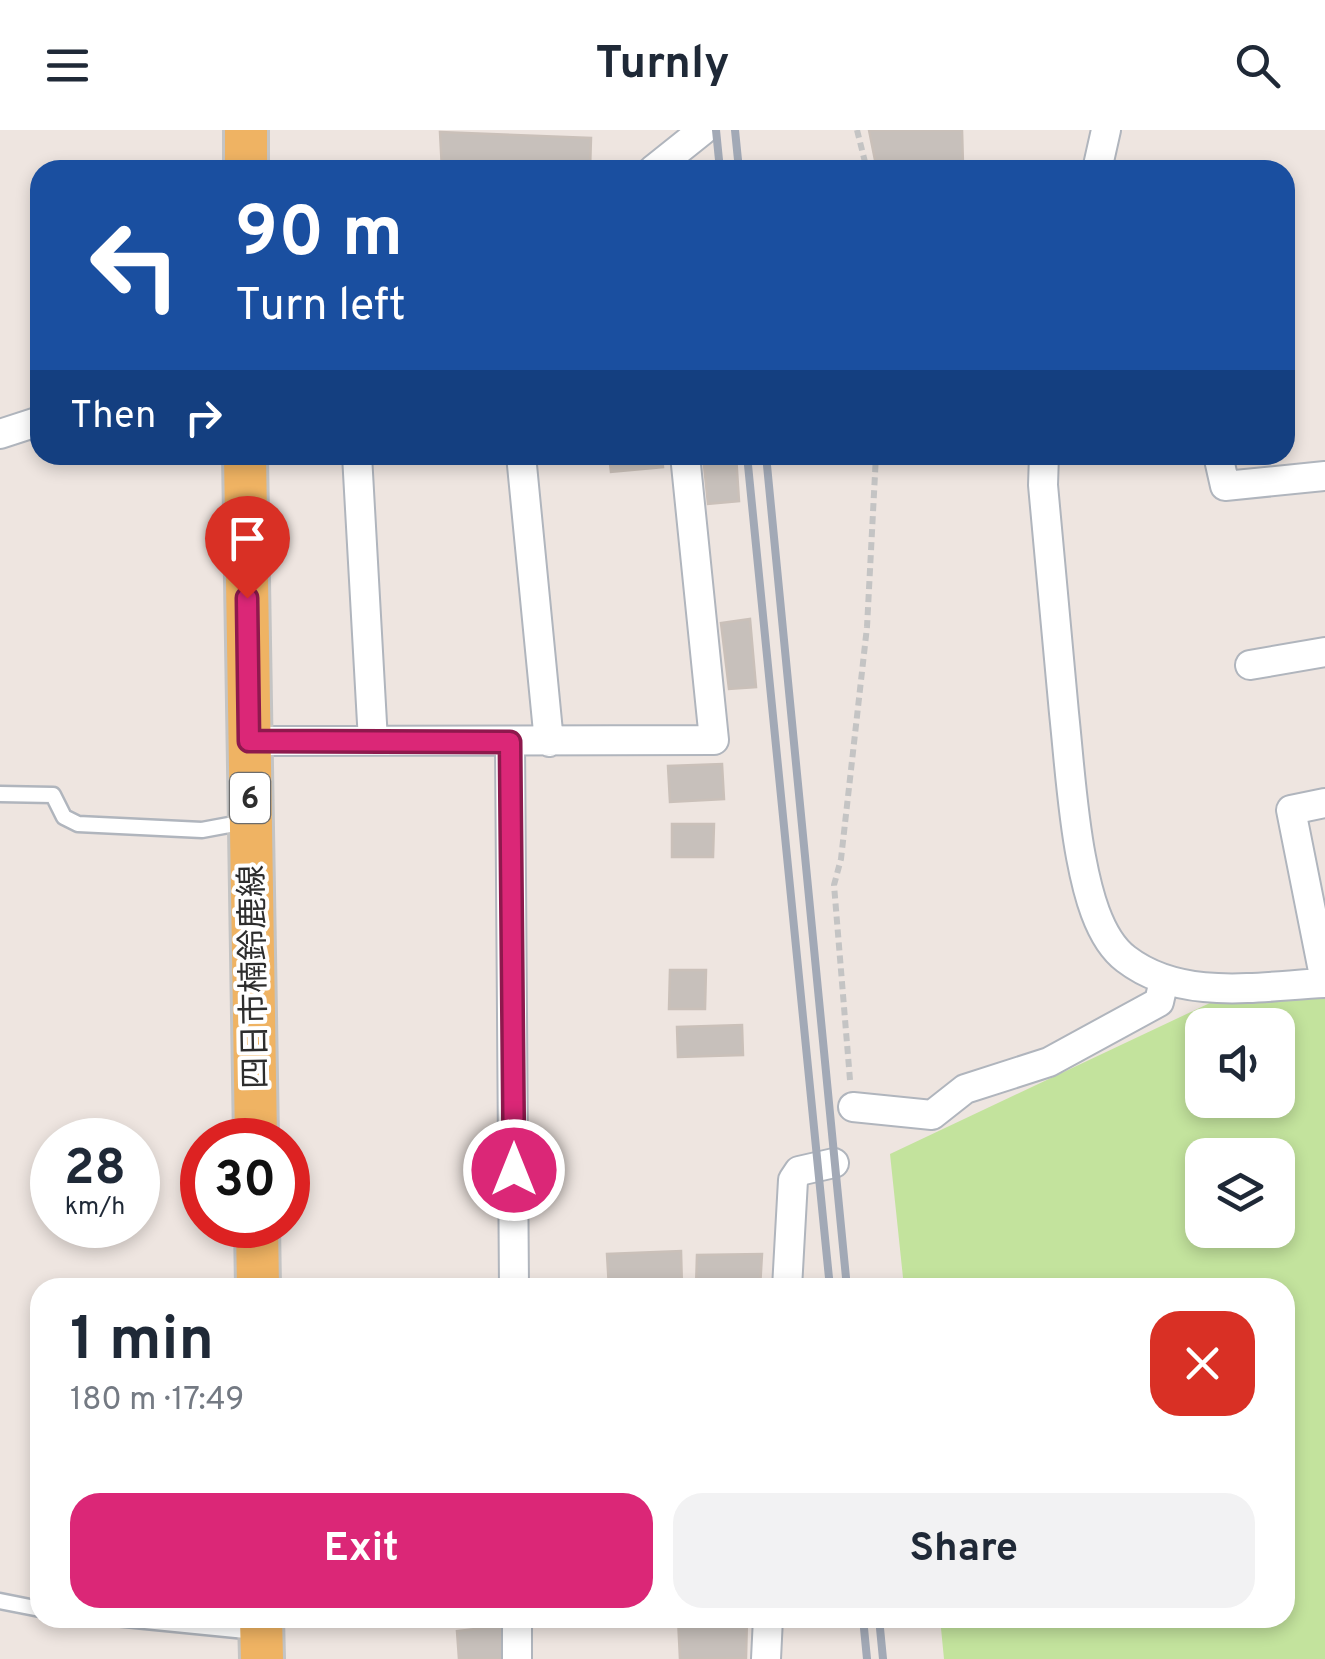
<!DOCTYPE html>
<meta charset="utf-8">
<style>
body{margin:0;font-family:Overpass,"Noto Sans JP",sans-serif;background:#f2f2f3;color:#1f2937;height:100vh;display:flex;flex-direction:column;font-size:38px;white-space:nowrap}
*{box-sizing:border-box;margin:0}
p{font-size:32px;color:#747a83}
.icon{flex:none;width:55px;height:55px;fill:none;stroke:currentColor;stroke-width:2;stroke-linecap:round;stroke-linejoin:round}
.map{position:relative;flex:1;overflow:hidden}
.drawer{position:absolute;left:30px;top:1148px;width:1265px;height:350px;display:flex;flex-direction:column;background:#fff;border-radius:30px;box-shadow:0 5px 15px #0003}
.drawer>*{flex:none}
.top-card{position:absolute;left:30px;top:30px;width:1265px;height:305px;border-radius:30px;box-shadow:0 5px 15px #0003;background:#1a4fa0;color:#fff;overflow:hidden}
.fabs{position:absolute;left:1185px;top:878px;display:grid;gap:20px}
.fabs a{display:grid;place-items:center;width:110px;height:110px;border-radius:20px;background:#fff;box-shadow:0 5px 15px #0003;font-size:50px}
.speed{position:absolute;left:30px;top:988px;display:flex;gap:20px;font-size:50px;font-weight:700;text-align:center}
.speed>*{display:grid;place-content:center;width:130px;height:130px;border-radius:50%;background:#fff;box-shadow:0 5px 15px #0003;line-height:1}
.speed small{font-size:25px;font-weight:400}
.speed .limit{border:15px solid #d22;background:#fff;color:#111}
.pin{position:absolute;display:grid;place-items:center;width:85px;height:85px;color:#fff;margin:-102px -42px;border-radius:50% 50% 50% 0;rotate:-45deg;box-shadow:0 0 10px #0007}
.pin .icon{rotate:45deg}
.me{position:absolute;width:110px;margin:-55px;rotate:0deg;stroke-linejoin:round;filter:drop-shadow(0 0 8px #0008)}
.turn{display:flex;align-items:center;gap:35px;height:210px;padding:0 40px;font-size:45px}
.turn .icon{width:130px;height:130px;stroke-width:2.5}
.turn b{display:block;font-size:70px;line-height:85px}
.then{display:flex;align-items:center;height:95px;padding:0 40px;background:#0003;gap:20px;font-size:38px}
.round{display:grid;place-items:center;flex:none;width:105px;height:105px;border-radius:30px;background:#f2f2f3}
.overview{display:flex;align-items:center;justify-content:space-between;height:170px;padding:0 40px}
h1{font-size:60px;font-weight:700;line-height:75px}
.cta{display:flex;gap:20px;margin-top:auto;padding:20px 40px}
.cta a{flex:1;height:115px;border-radius:30px;background:#db2777;color:#fff;font-size:40px;font-weight:700;line-height:115px;text-align:center}
.cta a+a{background:#f2f2f3;color:#1f2937}
header{display:flex;justify-content:space-between;align-items:center;height:130px;padding:0 40px;background:#fff;font-size:45px;font-weight:700}
.map>svg:first-child{display:block}
.green{fill:#c3e39d;fill-rule:evenodd}
.building{fill:#c7c0bb;stroke:#cac0b9;stroke-width:2.5}
.lines{fill:none;stroke-linecap:round;stroke-linejoin:round}
.service-casing{stroke:#b0b5bd;stroke-width:19}
.minor-casing{stroke:#b0b5bd;stroke-width:32}
.primary-casing{stroke:#c4c4c4;stroke-width:48}
.path{stroke:#c4c4c4;stroke-width:6;stroke-dasharray:8 5;stroke-linecap:butt}
.service{stroke:#fff;stroke-width:14}
.minor{stroke:#fff;stroke-width:28}
.primary{stroke:#efb363;stroke-width:42}
.rail{stroke:#a2a9b6;stroke-width:8}
.route-casing{stroke:#8e194d;stroke-width:25}
.route{stroke:#db2777;stroke-width:18}
.labels{text-anchor:middle;stroke-width:8;stroke-linejoin:round;paint-order:stroke}
.shield{fill:#fff;stroke:#6c6c6c;stroke-width:2.5}
.shield-label{font-size:30px;font-weight:bold;fill:#2d2d2d}
.street-label{font-size:32px;fill:#2d2d2d;stroke:#fff}
</style>
<header><svg class="icon" aria-label="menu" viewBox="0 0 24 24"><path d="M4 6h16M4 12h16M4 18h16"/></svg>Turnly<svg class="icon" aria-label="search" viewBox="0 0 24 24"><circle cx="10" cy="10" r="6"/><path d="M15 15l6 6"/></svg></header>
<div class="map">
<svg width="1325" height="1529" viewBox="0 0 1325 1529">
<rect width="100%" height="100%" fill="#eee5e0"/>
<!-- green -->
<path class="green" d="M1325,868V1529H944L940,1488H1285V1158L904,1157L890,1024L1212,872ZM1202,895H1278V970H1202ZM1202,1025H1278V1100H1202Z"/>
<!-- building -->
<path class="building" d="M869,0H962L963,35L922,40H877Z
M440,2L591,8L590,40H442Z
M609,325H662L663,337L611,342Z
M703,325H736L739,371L708,374Z
M750,489L756,557L729,559L721,493Z
M722,634L724,669L670,672L668,636Z
M672,694H714L713,727H672Z
M670,840H706L705,879H669Z
M742,895L743,925L678,927L677,897Z
M681,1121L682,1158H609L607,1124Z
M762,1124L760,1158H696L697,1125Z
M678,1488H747L746,1528L680,1529Z
M509,1495L511,1529H459L457,1501Z"/>
<g class="lines">
<defs>
<path id="service" d="M0,664L53,665L64,687L78,694L202,700L245,692
M0,1471L40,1479
M115,1488L256,1502"/>
<path id="minor" d="M653,40L703,0
M1097,40L1106,0
M0,304L40,291
M357,325L373,611
M521,325L549,612
M1044,325L1043,355C1050,431 1057,507 1064,583C1069,630 1072,680 1081,727C1087,759 1098,808 1126,829C1182,872 1260,856 1325,853
M1218,325L1225,356L1325,346
M1250,535L1325,522
M249,611L714,610L685,325
M510,612L514,1158
M1325,673L1291,680L1325,851
M853,977L932,985L965,959L1049,932L1159,872L1164,850
M787,1158L793,1050L799,1041L834,1033
M517,1488V1529
M766,1529L768,1488"/>
<path id="primary" d="M246,40V0
M245,325L256,1010
M257,1095L258,1158
M261,1488L262,1529"/>
</defs>
<!-- service casing -->
<use href="#service" class="service-casing"/>
<!-- minor casing -->
<use href="#minor" class="minor-casing"/>
<!-- primary casing -->
<use href="#primary" class="primary-casing"/>
<!-- path -->
<path class="path" d="M857,0L867,40
M850,950L834,755L841,729L867,497L876,325"/>
<!-- service -->
<use href="#service" class="service"/>
<!-- minor -->
<use href="#minor" class="minor"/>
<!-- primary -->
<use href="#primary" class="primary"/>
<!-- rail -->
<path class="rail" d="M716,0L720,40
M735,0L739,40
M747,325L830,1158
M766,325L847,1158
M863,1488L867,1529
M879,1488L883,1529"/>
</g>
<g class="lines">
<defs>
<path id="route" d="M247,468L249,611L510,612L514,1040"/>
</defs>
<!-- route casing -->
<use href="#route" class="route-casing"/>
<!-- route -->
<use href="#route" class="route"/>
</g>
<g class="labels">
<!-- shield labels -->
<rect class="shield" x="230" y="643" width="40" height="50" rx="8"/>
<g class="shield-label">
<text x="250" y="678">6</text>
</g>
<!-- street labels -->
<g class="street-label">
<text transform="translate(253 847) rotate(-91)" y="11">四日市楠鈴鹿線</text>
</g>
</g>
</svg>
<div class="fabs">
<a><svg class="icon" aria-label="sound" viewBox="0 0 24 24"><path d="M4 9h4l5-4v14l-5-4H4zM17 9q2 3 0 6"/></svg></a>
<a><svg class="icon" aria-label="layers" viewBox="0 0 24 24"><path d="M12 4l9 5-9 5-9-5zM3 14l9 5 9-5"/></svg></a>
</div>
<div class="speed"><div>28<small>km/h</small></div><div class="limit">30</div></div>
<div class="pin" style="left:247px;top:468px;background:#d93025"><svg class="icon" aria-label="arrive" viewBox="0 0 24 24"><path d="M6 21V4h12l-3 4 3 4H6"/></svg></div>
<svg class="me" style="left:514px;top:1040px" viewBox="-20 -20 40 40"><circle r="17" fill="#db2777" stroke="#fff" stroke-width="3"/><path d="M0-11L8 9 0 5-8 9z" fill="#fff"/></svg>
<div class="top-card">
<div class="turn"><svg class="icon" aria-label="left" viewBox="0 0 24 24"><path d="M17 20v-9H6M10 6l-5 5 5 5"/></svg><div><b>90 m</b>Turn left</div></div>
<div class="then">Then<svg class="icon" aria-label="right" viewBox="0 0 24 24"><path d="M7 20v-9h11M14 6l5 5-5 5"/></svg></div>
</div>
<section class="drawer">
<div class="overview"><div><h1>1 min</h1><p>180 m · 17:49</p></div><a class="round" style="background:#d93025;color:#fff"><svg class="icon" aria-label="close" viewBox="0 0 24 24"><path d="M6 6l12 12M18 6L6 18"/></svg></a></div>
<div class="cta"><a>Exit</a><a>Share</a></div>
</section>
</div>
